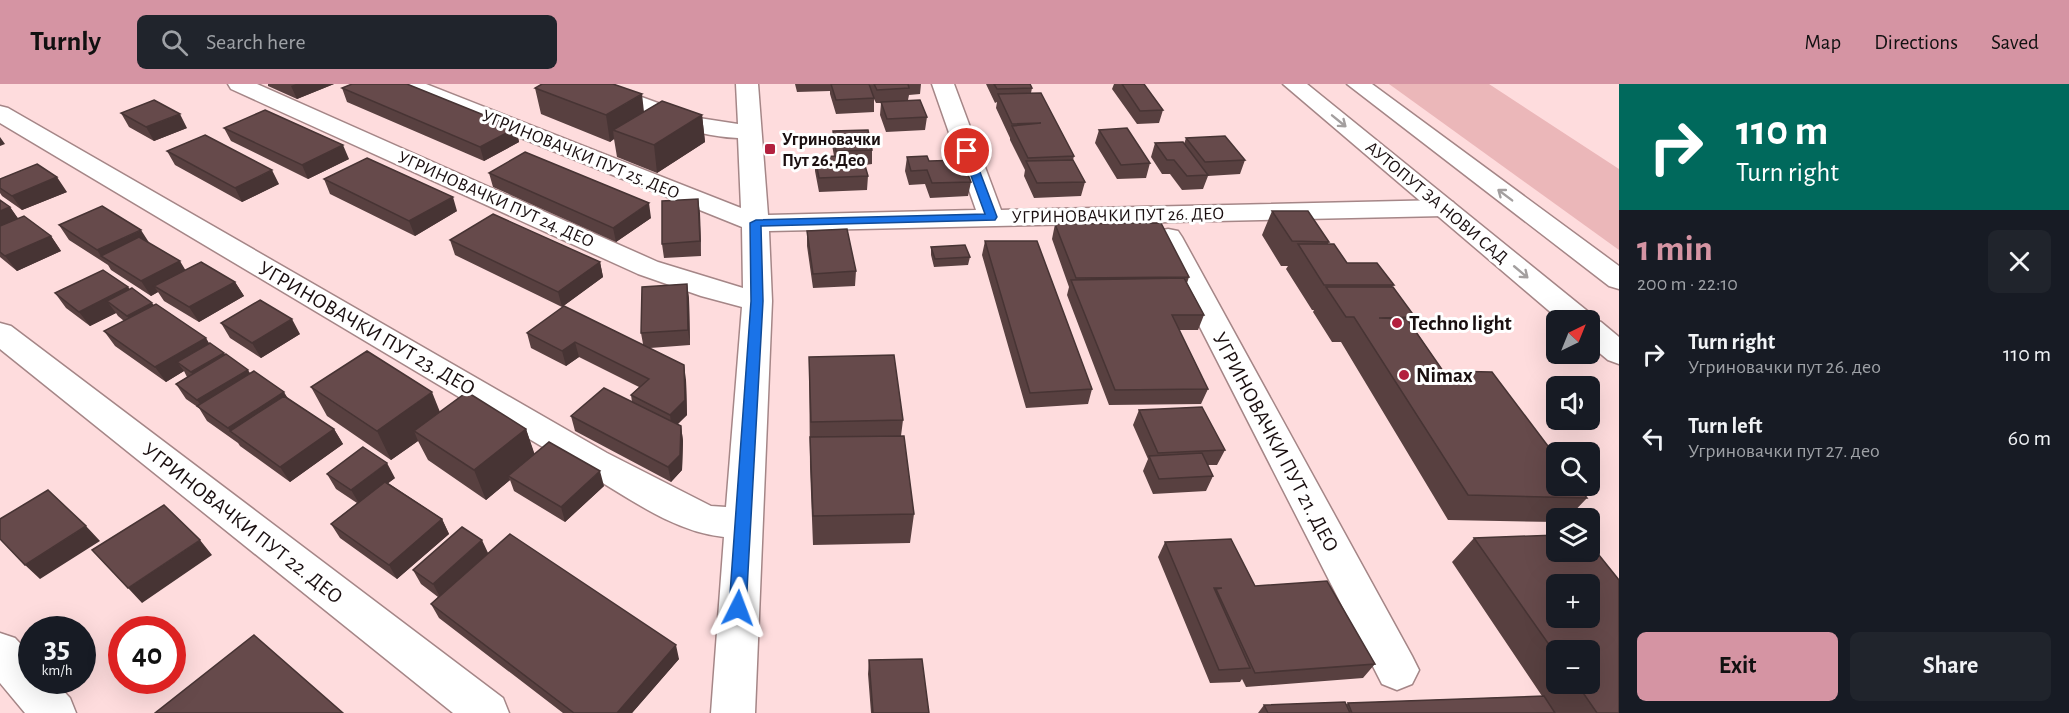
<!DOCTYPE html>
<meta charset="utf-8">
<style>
body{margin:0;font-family:"Alegreya Sans",sans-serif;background:#20242c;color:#f1f3f6;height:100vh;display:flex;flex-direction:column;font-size:22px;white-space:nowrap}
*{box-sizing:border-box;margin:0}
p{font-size:20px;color:#9ea1a6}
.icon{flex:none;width:33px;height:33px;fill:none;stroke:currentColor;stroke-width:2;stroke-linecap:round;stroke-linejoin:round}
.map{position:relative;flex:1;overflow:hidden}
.details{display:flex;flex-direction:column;background:#171b24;width:450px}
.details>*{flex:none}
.top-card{background:#00695c;color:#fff;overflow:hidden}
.needle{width:39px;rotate:43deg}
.fabs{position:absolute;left:1546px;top:226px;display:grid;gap:12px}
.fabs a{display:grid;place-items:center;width:54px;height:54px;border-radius:9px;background:#171b24;box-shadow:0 6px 24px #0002;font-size:30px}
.speed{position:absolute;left:18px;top:532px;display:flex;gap:12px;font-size:30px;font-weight:700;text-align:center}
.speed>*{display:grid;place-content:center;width:78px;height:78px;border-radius:50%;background:#171b24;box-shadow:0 6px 24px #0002;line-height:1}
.speed small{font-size:15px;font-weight:400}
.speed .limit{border:9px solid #d22;background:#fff;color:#111}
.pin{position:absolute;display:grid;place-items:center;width:51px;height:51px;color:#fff;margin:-26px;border:3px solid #fff;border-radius:50%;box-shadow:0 2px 6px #0007}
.me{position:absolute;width:66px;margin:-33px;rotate:3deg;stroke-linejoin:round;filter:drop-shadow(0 0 4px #0008)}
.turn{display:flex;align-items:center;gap:21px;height:126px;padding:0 18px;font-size:27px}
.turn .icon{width:78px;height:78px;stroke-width:2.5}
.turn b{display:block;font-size:42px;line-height:51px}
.round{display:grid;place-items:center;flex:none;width:63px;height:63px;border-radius:9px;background:#20242c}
.headline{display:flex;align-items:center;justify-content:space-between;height:102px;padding:0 18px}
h1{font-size:36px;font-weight:700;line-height:45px;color:#d594a3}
.button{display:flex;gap:12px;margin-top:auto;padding:12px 18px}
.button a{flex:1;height:69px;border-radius:9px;background:#d594a3;color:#111;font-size:24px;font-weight:700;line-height:69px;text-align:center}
.button a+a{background:#20242c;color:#f1f3f6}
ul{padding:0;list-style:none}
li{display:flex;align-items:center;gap:18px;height:84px;padding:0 18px}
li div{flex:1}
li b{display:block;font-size:22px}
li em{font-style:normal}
header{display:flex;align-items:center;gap:36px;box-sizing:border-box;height:84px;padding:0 30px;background:#d594a3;color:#111}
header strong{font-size:28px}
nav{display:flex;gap:33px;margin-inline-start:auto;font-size:21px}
.search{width:420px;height:54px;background:#20242c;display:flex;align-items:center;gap:15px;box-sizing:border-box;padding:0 21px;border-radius:9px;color:#9ea1a6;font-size:22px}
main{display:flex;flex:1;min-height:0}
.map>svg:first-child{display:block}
.green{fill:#ebb7b9}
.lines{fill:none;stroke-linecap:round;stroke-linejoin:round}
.minor-casing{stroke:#a58687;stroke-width:3}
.major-casing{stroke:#a58687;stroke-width:3}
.minor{fill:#fff;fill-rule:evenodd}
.major{fill:#fff;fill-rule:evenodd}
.wall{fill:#584040;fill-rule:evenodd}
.shaded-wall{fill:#473434}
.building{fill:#664a4b;stroke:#473434;stroke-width:1.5;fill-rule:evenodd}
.oneway{stroke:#a39f9f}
.route{fill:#1a73e8;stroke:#114b97;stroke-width:1.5}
.poi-dot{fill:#b3203e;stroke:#fff;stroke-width:2}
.labels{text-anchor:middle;stroke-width:6;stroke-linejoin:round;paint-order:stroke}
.far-poi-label{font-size:18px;font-weight:bold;fill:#1a0f10;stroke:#fff;text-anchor:start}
.far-street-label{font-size:18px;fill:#1a0f10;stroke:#fff}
.poi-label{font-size:21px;font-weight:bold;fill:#1a0f10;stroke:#fff;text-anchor:start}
.street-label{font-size:21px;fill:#1a0f10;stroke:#fff}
</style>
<header>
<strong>Turnly</strong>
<div class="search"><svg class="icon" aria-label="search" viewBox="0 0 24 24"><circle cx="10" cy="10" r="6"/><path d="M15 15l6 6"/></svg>Search here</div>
<nav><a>Map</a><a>Directions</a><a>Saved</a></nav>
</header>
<main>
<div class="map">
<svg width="1619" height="629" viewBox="0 0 1619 629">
<rect width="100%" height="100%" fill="#fedcdd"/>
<!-- green -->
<path class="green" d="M1389,0H1489L1619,85V166Z"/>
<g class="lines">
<defs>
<path id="minor" d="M228,0H257L658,178L743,204L742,143L399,5L396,0H426L741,124L738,54C687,52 639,28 592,10L589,5L592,0H606L699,34L738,40L736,0H758L768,131L976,126L932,0H954L1001,126L1444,116L1453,118L1457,124L1453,130L1444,132L769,147L772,217L755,629H711L724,453C673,448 626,412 583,387L0,39V22L8,24L607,369L711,422L726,423L742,223L701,212L638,190L231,5Z
M1168,145L1178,147L1182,153L1412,572L1419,586L1412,600L1397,606L1382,600L1154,153L1158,147Z
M0,239L11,242L503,614L509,629H453L0,265Z
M0,549L15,554L32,572V597H54L70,614L76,629H25L0,599Z"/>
<path id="major" d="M1283,0H1307L1591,230L1595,236L1601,238L1619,253V280L1608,276L1590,261V237H1561Z
M1347,0H1372L1619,182V205L1609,202Z"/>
</defs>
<!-- minor casing -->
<use href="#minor" class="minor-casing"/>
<!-- major casing -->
<use href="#major" class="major-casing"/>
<!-- minor -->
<use href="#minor" class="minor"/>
<!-- major -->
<use href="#major" class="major"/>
</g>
<!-- wall -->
<path class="wall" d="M268,0H334L297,15L268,2Z
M795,0H869L870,2V0H921L920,10L909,11L908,16L927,33L925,46L886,48L880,31L881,19H876L874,15V28L836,30L830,10V7L797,8Z
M986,0H1030L1032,4L1031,9L1074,72L1073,76L1085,98L1081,112L1034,114L1024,92L1025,86L1010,56V54L996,24L997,18L995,19Z
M1114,0H1144L1163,26L1159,39L1137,40L1112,5Z
M342,4L516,44L519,58L484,77L347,18Z
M535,4L644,27L702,31L705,58L657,89L617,73L614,55L610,58L541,30Z
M121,29L187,44L154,57L129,43Z
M224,44L349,75L308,95L231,57Z
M1099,46L1150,79L1146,94L1117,95L1095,59Z
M833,47L872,66V80L865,81L868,92L867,106L819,108L815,87V73L834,72L832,61Z
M1186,54L1245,76L1240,90L1208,92L1203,105L1182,106L1170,90H1162L1151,73L1155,59L1184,60Z
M167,67L279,100L242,118L175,81Z
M907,73L971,98L968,112L930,114L925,100L909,101L905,87Z
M489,89L651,134L616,158L493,103Z
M0,95L67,108L22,126L2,112L0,109Z
M324,95L457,127L415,152L330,110Z
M0,116L10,123L18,135L51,152L61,167L17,187L0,173Z
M1272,127L1329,158L1328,160L1347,179L1394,201L1392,203L1415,233L1411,240L1443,287L1587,414L1567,435H1557V438L1448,436L1341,258H1332L1313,228L1314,226H1312L1286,185L1288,182H1281L1262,151Z
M700,129L701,172L664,174L662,160Z
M1055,140L1189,193L1187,199L1204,231L1198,246H1179L1208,305L1201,320L1109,321L1067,211L1069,203L1052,155Z
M59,141L150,160L185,186L235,198L244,212L199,238L164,217L158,208L151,212L111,186L108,181L69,156Z
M807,147L856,187L855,202L813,204L807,162Z
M450,156L600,178L603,193L562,223L455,171Z
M985,157L1092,305L1088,320L1026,324L982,171Z
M931,163L970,173L968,181L934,183L931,171Z
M687,200L689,215L690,261L650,264L686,296L687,331L677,340L681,342L683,357L682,386L671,398L575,347L571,332L632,318L631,311L639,303L579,273L566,282L531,264L527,249L643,260L641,249Z
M128,203L130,206L154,221L250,289L334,345L343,360L290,398L240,362L238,359L207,337L199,324L186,315L176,300L187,293L184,287L166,298L115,262L104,247L124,237L118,232L116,229L90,242L66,224L55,209Z
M221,239L300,250L261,274L230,254Z
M809,273L903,336L901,352L914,430L910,459L813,461L810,383Z
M311,303L526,345L534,370L604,402L565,438L514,407L510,396L486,416L428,376L418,357L391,376L327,332Z
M1139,326L1225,366L1217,381H1208L1213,392L1206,407L1153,410L1143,387L1148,375L1133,341Z
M327,390L395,394L388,399L442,435L449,450L397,495L340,454L331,440L357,419L336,405Z
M1474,454L1619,629H1258L1264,621H1346L1348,619L1542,612L1452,478ZM1557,567L1590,600H1557Z
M1165,458L1255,502L1375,580L1363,594L1246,603L1242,595L1240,598L1210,599L1158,473Z
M488,469L679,575L632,629H563L439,534L431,520L438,513L421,500L413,486Z
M869,576L929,629H871L868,590Z"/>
<!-- shaded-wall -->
<path class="shaded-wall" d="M296,0H334L297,15L291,2Z
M642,10L645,37L613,46L614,55L610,58L606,31Z
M180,30L187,44L154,57L146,43Z
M702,31L705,58L657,89L654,61Z
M516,44L519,58L484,77L480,63Z
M0,53L5,60L0,62Z
M343,61L349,75L308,95L302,81Z
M272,86L279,100L242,118L235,104Z
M57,93L67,108L22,126L12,112Z
M453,113L457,127L415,152L409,137Z
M698,115L700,129L701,172L700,157Z
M649,119L651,134L616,158L613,144Z
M10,123L20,137L0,146V127Z
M141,146L150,160L101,172L107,181L97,166Z
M51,152L61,167L17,187L5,172Z
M180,177L189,192L154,202L158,208L151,212L141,197Z
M600,178L603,193L562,223L558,208Z
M235,198L244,212L199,238L189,223Z
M687,200L689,215L690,261L688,246Z
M128,203L138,218L107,217L116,229L90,242L79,228Z
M152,219L162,234L137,247L127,232Z
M292,235L300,250L261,274L252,259Z
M206,254L215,269L177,278L184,287L166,298L155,283Z
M575,258L579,273L566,282L562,267Z
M224,269L234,284L201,303L191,288Z
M684,281L686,296L687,331L672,346L670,331Z
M248,286L257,301L206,328L197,316Z
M284,308L293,323L230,347L238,359L228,344Z
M432,308L444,338L414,347L418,357L391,376L377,347Z
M681,342L683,357L682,386L671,398L668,383Z
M334,345L343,360L290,398L280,383Z
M526,345L536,374L508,392L510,396L486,416L474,386Z
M387,379L395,394L360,421L351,406Z
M600,387L604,402L565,438L561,423Z
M442,435L449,450L397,495L389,481Z
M86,442L100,457L40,495L25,481Z
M200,456L212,471L142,519L128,504Z
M482,456L489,471L441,515L433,500Z
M676,561L679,575L632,629H617Z"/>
<!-- building -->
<path class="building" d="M352,0H407L516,44L480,63L342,4Z
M542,0H613L642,10L606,31L535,4Z
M831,0H869L874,14L836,16Z
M874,0H908L909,4L877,6Z
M994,0H1030L1032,4L997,5Z
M1122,0H1144L1163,26L1140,27Z
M1041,9L1074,72L1028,74L1012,42L1041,39L1012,40L998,10Z
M154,16L180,30L146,43L121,29Z
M920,16L927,33L887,35L881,18Z
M662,17L702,31L654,61L613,46Z
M265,26L343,61L302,81L224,44Z
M1127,44L1150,79L1121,81L1099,46Z
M868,46L872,66L836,67L833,47Z
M205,51L272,86L235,104L167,67Z
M1225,52L1245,76L1205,78L1186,54Z
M1183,58L1208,91L1187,92L1174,76H1167L1155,59Z
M525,68L649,119L613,144L489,89Z
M862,71L868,92L819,94L815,73Z
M927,72L929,77L962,76L971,98L932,99L927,86L911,87L907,73Z
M367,74L453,113L409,137L324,95Z
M1073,76L1085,98L1037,99L1026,77Z
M37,80L57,93L12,112L0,104V95Z
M698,115L700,157L662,160V117Z
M0,116L10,123L0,127Z
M102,122L141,146L97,166L59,141Z
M1272,127H1308L1329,158L1292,157Z
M493,130L600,178L558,208L450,156Z
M24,132L51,152L5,172L0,168V142Z
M1161,139L1189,193L1076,194L1055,140Z
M847,145L856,187L813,190L807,147Z
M139,153L180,177L141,197L101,172Z
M985,157H1037L1092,305L1030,309Z
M1298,160H1334L1347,179H1377L1394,201H1324Z
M965,161L970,173L935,175L931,163Z
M201,178L235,198L189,223L154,202Z
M103,186L128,203L79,228L55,209Z
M1184,194L1204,231H1172L1208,305L1115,306L1071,196Z
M687,200L688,246L641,249L642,203Z
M1326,203H1393L1415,233L1379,234L1407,235L1443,287L1492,288L1557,374V402H1578L1587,414L1468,411L1354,233H1346Z
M132,204L152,219L127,232L107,217Z
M260,216L292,235L252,259L221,239Z
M156,220L206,254L155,283L104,247Z
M564,222L684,281L685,316L670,331L631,311L649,295L575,258L562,267L527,249Z
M210,259L224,269L191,288L177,278Z
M367,267L432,308L377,347L311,303Z
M226,270L248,286L197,316L176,300Z
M894,271L903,336L811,338L809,273Z
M254,287L284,308L228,344L197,322Z
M604,304L681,342L680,371L668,383L571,332Z
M467,308L526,345L474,386L414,347Z
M284,312L334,345L280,383L230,347Z
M1202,323L1225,366L1158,369L1139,326Z
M904,352L914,430L813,432L810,353Z
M549,358L600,387L561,423L508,392Z
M363,363L387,379L351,406L327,390Z
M1202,369L1213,392L1159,395L1149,372Z
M385,398L442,435L389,481L331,440Z
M48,406L86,442L25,481L0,455V435Z
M164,421L200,456L128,504L92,466Z
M462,443L482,456L433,500L413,486Z
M510,450L676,561L617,629H574L431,520Z
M1557,451V468H1590V460L1619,496V629H1597L1577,600H1590V567H1557V572L1474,454ZM1557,501H1590V534H1557Z
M1231,455L1255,502L1327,497L1375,580L1255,589L1216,505L1222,504H1214L1250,584L1219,586L1165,458Z
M254,551L343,629H155Z
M922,575L929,629H873L869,576Z
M1544,612L1555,629H1352L1348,619Z
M1345,618L1350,629H1268L1264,621Z"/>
<!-- one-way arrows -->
<defs><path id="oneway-shaft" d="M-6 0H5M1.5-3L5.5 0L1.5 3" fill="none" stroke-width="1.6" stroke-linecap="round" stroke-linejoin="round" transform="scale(1.5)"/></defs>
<g class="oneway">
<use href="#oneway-shaft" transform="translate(1339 37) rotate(39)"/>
<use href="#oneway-shaft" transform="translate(1505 111) rotate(-143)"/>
<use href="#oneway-shaft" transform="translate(1521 188) rotate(40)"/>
</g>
<!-- route -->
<path class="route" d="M967,64L972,67L997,133L995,136L761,142L763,217L746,524L744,530L738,532L732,530L729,524L751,217L750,139L756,136L985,130L962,67Z"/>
<!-- markers -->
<g class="poi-dot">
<rect x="764" y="59" width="12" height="12" rx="3"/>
<circle cx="1397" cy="239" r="6"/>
<circle cx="1404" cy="291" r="6"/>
</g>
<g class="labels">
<!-- far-poi labels -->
<g class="far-poi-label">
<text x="782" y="61">Угриновачки<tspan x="782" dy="21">Пут 26. Део</tspan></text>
</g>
<!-- far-street labels -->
<g class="far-street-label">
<text transform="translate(581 70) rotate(22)" y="6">УГРИНОВАЧКИ ПУТ 25. ДЕО</text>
<text transform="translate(496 115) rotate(24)" y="6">УГРИНОВАЧКИ ПУТ 24. ДЕО</text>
<text transform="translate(1437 118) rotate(40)" y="6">АУТОПУТ ЗА НОВИ САД</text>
<text transform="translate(1118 131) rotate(-1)" y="6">УГРИНОВАЧКИ ПУТ 26. ДЕО</text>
</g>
<!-- poi labels -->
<g class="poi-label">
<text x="1409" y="246">Techno light</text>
<text x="1416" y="298">Nimax</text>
</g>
<!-- street labels -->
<g class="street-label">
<text transform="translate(367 244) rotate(30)" y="7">УГРИНОВАЧКИ ПУТ 23. ДЕО</text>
<text transform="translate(1276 358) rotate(62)" y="7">УГРИНОВАЧКИ ПУТ 21. ДЕО</text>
<text transform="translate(243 439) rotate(38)" y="7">УГРИНОВАЧКИ ПУТ 22. ДЕО</text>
</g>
</g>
</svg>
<div class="fabs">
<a><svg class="needle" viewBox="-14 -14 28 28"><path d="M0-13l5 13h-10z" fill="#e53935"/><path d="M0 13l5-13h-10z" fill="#9ea1a6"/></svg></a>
<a><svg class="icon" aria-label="sound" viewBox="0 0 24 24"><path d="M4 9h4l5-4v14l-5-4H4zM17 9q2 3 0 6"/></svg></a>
<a><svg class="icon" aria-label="search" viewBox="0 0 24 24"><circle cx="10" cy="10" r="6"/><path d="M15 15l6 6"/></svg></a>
<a><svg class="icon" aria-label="layers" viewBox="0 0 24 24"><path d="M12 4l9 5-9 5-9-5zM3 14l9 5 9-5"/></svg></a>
<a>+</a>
<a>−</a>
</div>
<div class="speed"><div>35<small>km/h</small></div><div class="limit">40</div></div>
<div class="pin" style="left:967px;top:67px;background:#d93025"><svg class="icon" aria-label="arrive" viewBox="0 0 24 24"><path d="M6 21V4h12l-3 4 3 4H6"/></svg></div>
<svg class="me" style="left:738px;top:524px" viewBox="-20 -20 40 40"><path d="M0-17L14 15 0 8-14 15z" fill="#1a73e8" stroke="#fff" stroke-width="4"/></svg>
</div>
<section class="details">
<div class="top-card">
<div class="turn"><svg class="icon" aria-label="right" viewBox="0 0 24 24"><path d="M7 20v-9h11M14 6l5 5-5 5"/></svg><div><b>110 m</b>Turn right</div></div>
</div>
<div class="headline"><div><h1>1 min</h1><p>200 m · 22:10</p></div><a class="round"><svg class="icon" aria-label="close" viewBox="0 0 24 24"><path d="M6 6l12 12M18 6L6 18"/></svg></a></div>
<ul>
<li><svg class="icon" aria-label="right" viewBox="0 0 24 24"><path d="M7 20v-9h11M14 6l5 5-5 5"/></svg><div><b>Turn right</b><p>Угриновачки пут 26. део</p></div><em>110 m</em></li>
<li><svg class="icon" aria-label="left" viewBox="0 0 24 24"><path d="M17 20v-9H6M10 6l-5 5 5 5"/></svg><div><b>Turn left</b><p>Угриновачки пут 27. део</p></div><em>60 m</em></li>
</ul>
<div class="button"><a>Exit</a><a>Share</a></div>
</section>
</main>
